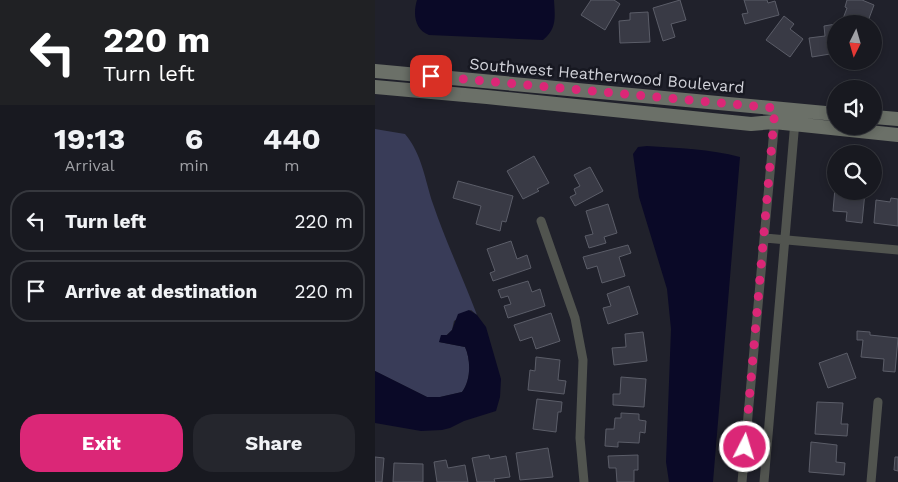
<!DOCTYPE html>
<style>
body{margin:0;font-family:"Work Sans",sans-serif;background:#25262d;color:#f1f3f6;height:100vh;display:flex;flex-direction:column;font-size:19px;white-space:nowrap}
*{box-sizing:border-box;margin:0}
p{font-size:16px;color:#9fa0a5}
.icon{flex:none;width:28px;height:28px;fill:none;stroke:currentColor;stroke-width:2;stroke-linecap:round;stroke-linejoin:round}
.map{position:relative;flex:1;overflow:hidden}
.details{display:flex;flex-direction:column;background:#181920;width:375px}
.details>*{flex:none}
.guide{background:#202124;color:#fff;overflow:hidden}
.needle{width:32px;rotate:185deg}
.fabs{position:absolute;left:452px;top:15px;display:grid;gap:10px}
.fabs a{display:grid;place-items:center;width:55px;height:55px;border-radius:50%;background:#181920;box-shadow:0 2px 8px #0003,0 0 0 1px #36383e;font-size:25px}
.pin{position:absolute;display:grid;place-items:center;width:42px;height:42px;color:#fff;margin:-21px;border-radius:10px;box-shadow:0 2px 8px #0006}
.me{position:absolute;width:55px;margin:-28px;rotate:5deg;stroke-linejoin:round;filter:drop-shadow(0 0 4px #0008)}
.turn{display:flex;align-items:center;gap:18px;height:105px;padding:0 20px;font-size:22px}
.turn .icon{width:65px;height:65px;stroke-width:2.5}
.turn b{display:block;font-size:35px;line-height:42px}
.eta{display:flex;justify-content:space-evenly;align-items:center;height:85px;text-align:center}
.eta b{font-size:30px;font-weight:700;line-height:35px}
.cta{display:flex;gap:10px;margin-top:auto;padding:10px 20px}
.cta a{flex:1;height:58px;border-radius:20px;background:#db2777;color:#fff;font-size:20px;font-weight:700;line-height:58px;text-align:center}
.cta a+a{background:#25262d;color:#f1f3f6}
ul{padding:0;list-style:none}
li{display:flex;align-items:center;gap:15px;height:62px;margin:0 10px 8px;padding:0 10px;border:2px solid #36383e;border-radius:20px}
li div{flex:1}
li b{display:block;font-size:19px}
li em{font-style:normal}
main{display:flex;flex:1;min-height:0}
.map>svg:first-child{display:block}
.green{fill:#393c58}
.water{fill:#0a0927}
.building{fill:#393a45;stroke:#5b5d68}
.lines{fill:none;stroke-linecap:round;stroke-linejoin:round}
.street{stroke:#51544f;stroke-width:9}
.secondary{stroke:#6b7068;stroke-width:14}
.route{stroke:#db2777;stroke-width:9;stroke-dasharray:0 16.2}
.labels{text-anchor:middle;stroke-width:5;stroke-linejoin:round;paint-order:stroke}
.street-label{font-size:16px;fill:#d1d2d9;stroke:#171821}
</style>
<main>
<section class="details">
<div class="guide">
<div class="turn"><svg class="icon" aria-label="left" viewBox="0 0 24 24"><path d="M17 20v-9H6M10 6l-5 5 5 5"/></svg><div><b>220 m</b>Turn left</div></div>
</div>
<div class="eta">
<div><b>19:13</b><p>Arrival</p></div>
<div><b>6</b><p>min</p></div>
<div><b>440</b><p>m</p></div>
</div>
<ul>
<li><svg class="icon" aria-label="left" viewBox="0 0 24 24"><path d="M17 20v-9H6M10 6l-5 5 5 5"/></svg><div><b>Turn left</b></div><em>220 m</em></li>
<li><svg class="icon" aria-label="arrive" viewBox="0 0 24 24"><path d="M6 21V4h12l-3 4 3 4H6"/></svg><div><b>Arrive at destination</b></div><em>220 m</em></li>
</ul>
<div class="cta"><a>Exit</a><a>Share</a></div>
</section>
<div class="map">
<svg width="523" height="482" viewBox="0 0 523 482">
<rect width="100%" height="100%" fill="#20212b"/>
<!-- green -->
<path class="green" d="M0,129L30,134C47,154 50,180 58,204C71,242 88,278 102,315L96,310L79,321L77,330L64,342L90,347C96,360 96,380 87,392L65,397H52L0,371Z"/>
<!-- water -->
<path class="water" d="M42,0H179C180,18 182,28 168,40L54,35C39,29 38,13 42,0Z
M272,146C303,148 335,149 365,157L338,482H294L291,462L296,329L292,289L264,197L258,154L263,147Z
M94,310L102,315L111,327L126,379L125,397L121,411L89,421L75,428L67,430L46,431L0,423V371L52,397H65L87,392C96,380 96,360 90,347L64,342L66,335H72L77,330L83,314Z"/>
<!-- building -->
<path class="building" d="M216,0H239L245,4L230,30L206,15Z
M305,0L311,20L296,24L300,37L288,41L278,8Z
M369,0H392L393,3L400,1L404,15L370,24L367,14L373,13Z
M472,0H487L499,5L492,24H466L472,8L470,7Z
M273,12L275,42L245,43L244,21L255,20V13Z
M409,16L419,24L415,29L428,39L415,57L391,40Z
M461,24V53L437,57L434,38L450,36L449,26Z
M159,156L174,183L162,189L164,191L148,199L132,171Z
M215,167L228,191L200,206L195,197L201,194L199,189L205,186L199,175Z
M83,181L138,196L131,222L127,221L125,231L101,224L106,206L78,198Z
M460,188L461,191L490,192L487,223L471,221L472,212L458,211Z
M516,198L523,199V226L499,223L501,200L515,202Z
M233,204L242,233L229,237L231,243L214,248L210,236L218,234L211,211Z
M136,241L142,259L152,255L156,268L118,281L115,273L120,271L112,249Z
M253,245L256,253L244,257L250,276L227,283L222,266L212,269L208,257Z
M153,281L157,292L165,289L170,306L133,318L129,306L136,304L133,296L126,298L123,290Z
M254,286L263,314L233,324L228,308L236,306L232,294Z
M176,313L185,341L161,349L157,337L145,341L139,325Z
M482,331L495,332V335L523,338L520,372L508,371L509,359L486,357L488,340H482Z
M268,332L272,361L239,365L237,348L251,347L250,334Z
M472,353L481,378L453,388L444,363Z
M161,357L185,360L183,380L191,381L189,394L153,390L155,370L160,371Z
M246,377L271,379L269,407L238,405V394H245Z
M162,399L187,402L186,412H183L181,432L158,429Z
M442,402L468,403L466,424H473L472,436L440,434Z
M246,413L264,414V420L271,421L270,433L265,432L264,443L243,442V447L230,446L231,429H239L240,418H246Z
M436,442L462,445L461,462L470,463L469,475L434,472Z
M173,448L178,477L145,480L141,453Z
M114,455L115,459L131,456L135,477L119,479L120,482H102L97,458Z
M263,455V470H259V482H242L241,468H234L233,456Z
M0,457L9,458L7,482H0Z
M520,457H523V471L519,470Z
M71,460L73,468L90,465L93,482H62L59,462Z
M19,463L48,464V482H18Z"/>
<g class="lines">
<!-- street -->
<path class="street" d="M166,221L200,318L208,360L205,438L209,482
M390,238L523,250
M367,482L400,118
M389,482L420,121
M496,482L503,402"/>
<!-- secondary -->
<path class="secondary" d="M0,71L461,114
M0,87L112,97L376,124L399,122L523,135
M499,117L523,119"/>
</g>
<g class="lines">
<!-- route -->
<path class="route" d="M56,76L400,108L370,447"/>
</g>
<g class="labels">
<!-- street labels -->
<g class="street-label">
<text transform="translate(232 75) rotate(5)" y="6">Southwest Heatherwood Boulevard</text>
</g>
</g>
</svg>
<div class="fabs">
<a><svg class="needle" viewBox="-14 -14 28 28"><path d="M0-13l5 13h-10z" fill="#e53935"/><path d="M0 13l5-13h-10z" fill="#9fa0a5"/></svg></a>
<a><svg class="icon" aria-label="sound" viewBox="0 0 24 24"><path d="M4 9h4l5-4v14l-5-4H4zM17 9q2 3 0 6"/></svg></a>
<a><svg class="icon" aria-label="search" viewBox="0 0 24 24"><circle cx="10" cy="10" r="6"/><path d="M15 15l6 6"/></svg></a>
</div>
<div class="pin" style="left:56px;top:76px;background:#d93025"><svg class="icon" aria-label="arrive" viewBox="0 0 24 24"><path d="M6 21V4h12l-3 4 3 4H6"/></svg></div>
<svg class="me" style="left:370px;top:447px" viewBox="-20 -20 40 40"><circle r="17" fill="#db2777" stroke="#fff" stroke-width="3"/><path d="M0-11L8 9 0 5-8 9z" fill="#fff"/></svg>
</div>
</main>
